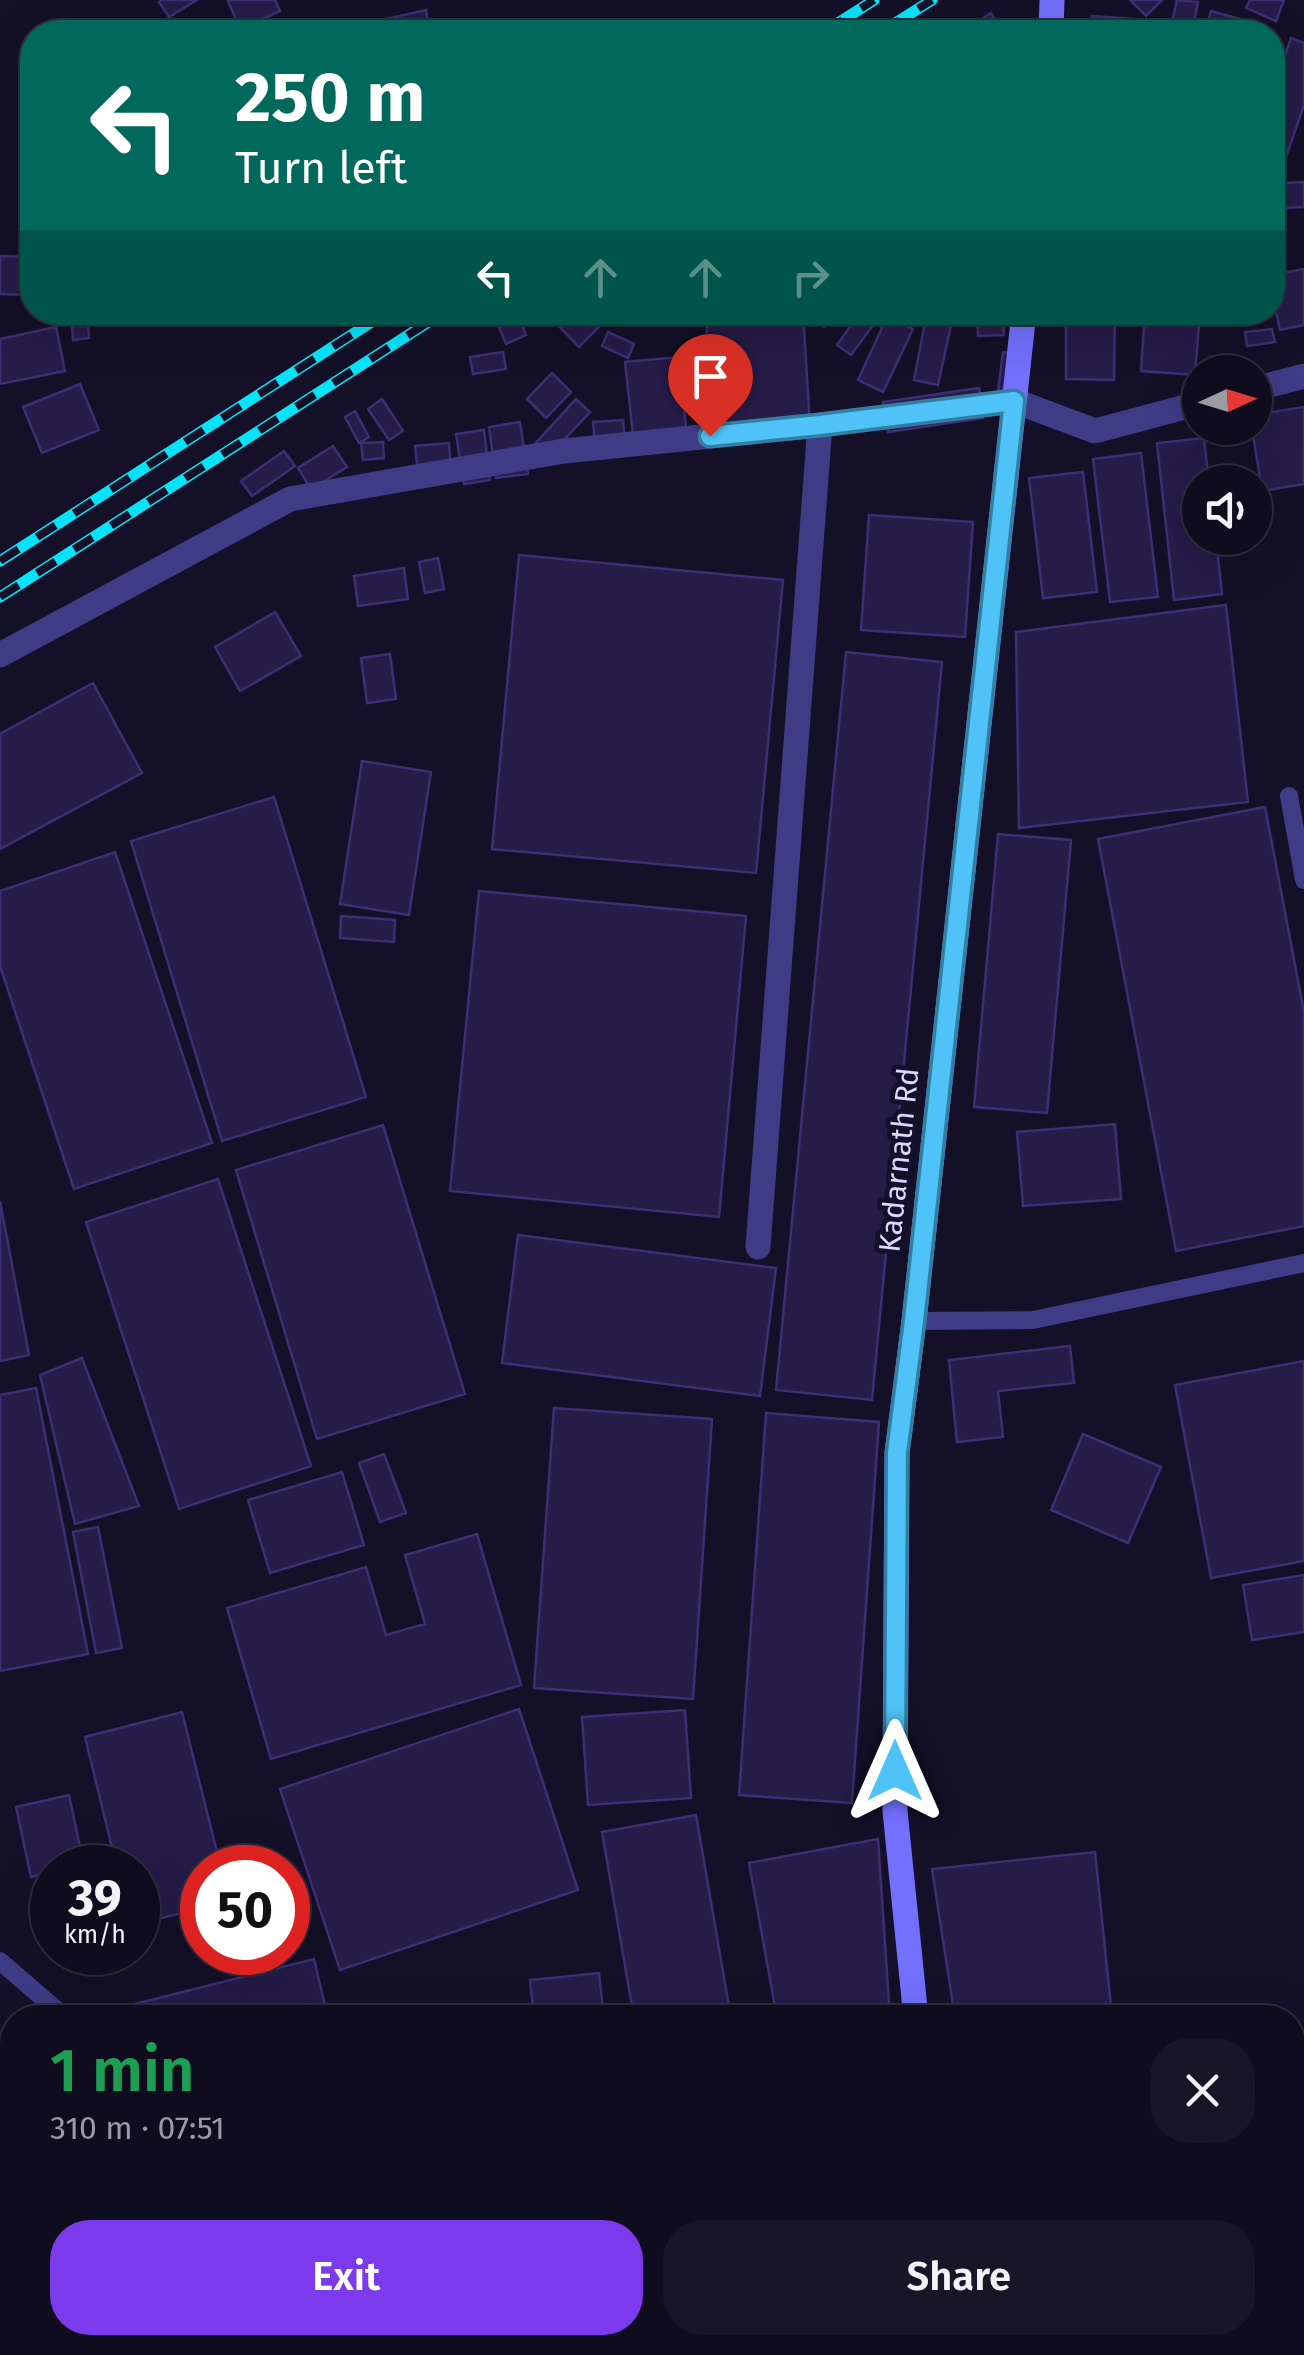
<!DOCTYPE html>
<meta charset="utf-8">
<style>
body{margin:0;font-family:"Fira Sans",sans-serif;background:#181526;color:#f1f3f6;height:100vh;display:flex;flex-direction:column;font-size:38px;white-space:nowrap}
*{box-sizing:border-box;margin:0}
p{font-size:32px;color:#9b9ba4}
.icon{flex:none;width:55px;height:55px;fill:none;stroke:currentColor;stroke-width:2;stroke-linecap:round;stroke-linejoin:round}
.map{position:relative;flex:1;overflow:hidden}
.panel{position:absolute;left:0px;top:2005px;width:1305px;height:350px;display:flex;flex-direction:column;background:#0f0c1d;border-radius:40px 40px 0 0;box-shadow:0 10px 40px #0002,0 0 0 2px #2f2c3b}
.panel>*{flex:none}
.top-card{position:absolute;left:20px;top:20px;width:1265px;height:305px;border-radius:40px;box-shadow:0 10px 40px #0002,0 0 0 2px #2f2c3b;background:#00695c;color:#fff;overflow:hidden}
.needle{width:65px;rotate:86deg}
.tools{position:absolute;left:1182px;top:355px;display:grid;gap:20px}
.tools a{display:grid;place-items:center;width:90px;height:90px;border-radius:50%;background:#0f0c1d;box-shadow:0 10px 40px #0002,0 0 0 2px #2f2c3b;font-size:50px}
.speed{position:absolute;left:30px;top:1845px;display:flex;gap:20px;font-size:50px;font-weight:700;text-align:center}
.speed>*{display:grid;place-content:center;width:130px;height:130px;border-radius:50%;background:#0f0c1d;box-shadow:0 10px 40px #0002,0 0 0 2px #2f2c3b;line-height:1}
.speed small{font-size:25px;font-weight:400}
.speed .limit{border:15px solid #d22;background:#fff;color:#111}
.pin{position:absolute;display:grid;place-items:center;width:85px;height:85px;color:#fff;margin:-102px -42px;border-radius:50% 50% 50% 0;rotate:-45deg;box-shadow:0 0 10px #0007}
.pin .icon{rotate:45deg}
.me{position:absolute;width:110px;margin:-55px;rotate:0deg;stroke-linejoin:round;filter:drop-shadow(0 0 8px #0008)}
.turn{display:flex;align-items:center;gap:35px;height:210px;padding:0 50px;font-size:45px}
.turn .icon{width:130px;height:130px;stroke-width:2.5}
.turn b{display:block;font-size:70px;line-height:85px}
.lanes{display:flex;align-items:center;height:95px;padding:0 50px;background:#0003;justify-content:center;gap:50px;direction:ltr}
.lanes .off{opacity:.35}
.round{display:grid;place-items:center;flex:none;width:105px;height:105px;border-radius:40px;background:#181526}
.head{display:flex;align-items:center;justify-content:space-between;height:170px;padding:0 50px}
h1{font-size:60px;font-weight:600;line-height:75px;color:#1e9e55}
.button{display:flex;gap:20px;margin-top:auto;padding:20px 50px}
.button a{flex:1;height:115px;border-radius:40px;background:#7c3aed;color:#fff;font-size:40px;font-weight:600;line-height:115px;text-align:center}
.button a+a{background:#181526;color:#f1f3f6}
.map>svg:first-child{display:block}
.water{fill:#0b2145}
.building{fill:#251c48;stroke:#3c2f73;stroke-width:2.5}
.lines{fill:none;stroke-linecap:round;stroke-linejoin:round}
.lane{stroke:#3e3c85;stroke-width:18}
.street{stroke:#3e3c85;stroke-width:25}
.secondary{stroke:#7270fc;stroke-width:25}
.rail-casing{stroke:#07e4fa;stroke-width:11}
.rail{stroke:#141027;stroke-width:8;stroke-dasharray:22;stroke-linecap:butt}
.route-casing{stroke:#337fa1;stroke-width:25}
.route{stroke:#4fc3f7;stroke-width:18}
.labels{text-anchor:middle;stroke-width:10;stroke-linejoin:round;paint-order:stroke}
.street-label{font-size:30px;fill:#dbd7fe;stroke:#141027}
</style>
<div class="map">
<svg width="1304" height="2355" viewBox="0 0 1304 2355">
<rect width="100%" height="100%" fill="#141027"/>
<!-- water -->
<path class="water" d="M1304,2170V2355H1061L1077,2343L1292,2342L1293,2179Z"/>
<!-- building -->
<path class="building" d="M162,0H197L169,17L159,2Z
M230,0H275L280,11L240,29L228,1Z
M1130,0H1162L1146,16Z
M1177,0L1198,2L1192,32L1170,31Z
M1250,0H1284L1276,21L1246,8Z
M426,10L430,32H366L364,24Z
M1211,11L1262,25L1260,32H1205Z
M991,13L1002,30L998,32H962Z
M1092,16L1148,20L1147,32H1091Z
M271,20L276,32H258L255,27Z
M231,21L238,32H212Z
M1291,38L1304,43V105L1285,160L1272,156V93Z
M1304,182V207L1285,208L1284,183Z
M0,256L32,257V295L0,294Z
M1304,269V325L1280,330L1272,293V275Z
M71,312H87L89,338L73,340Z
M601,312L607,319L579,347L546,313Z
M803,312L810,426L712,431L706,317Z
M809,312H838L824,327Z
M927,312H954L938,385L914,380Z
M977,312H1003L1004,335L978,336Z
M1066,312H1115L1114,380L1066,379Z
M1145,312H1200L1195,375L1141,371Z
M860,313L874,324L851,355L837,345Z
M887,317L913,329L883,392L858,380Z
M520,319L526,335L506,344L499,327Z
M56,327L65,371L0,384V339Z
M1272,329L1275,342L1247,346L1245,332Z
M608,332L634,344L628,358L602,346Z
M503,352L506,369L473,374L470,357Z
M1003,352L1017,354L996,408Z
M679,357L687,438L634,444L625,362Z
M552,373L571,392L546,418L527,399Z
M80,384L99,430L42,453L23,407Z
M979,388L983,418L888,432L883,402Z
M382,399L403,431L389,440L368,409Z
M576,399L590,412L548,457L534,445Z
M1304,407V484L1262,491L1252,428H1255V415Z
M355,411L369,437L359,443L345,417Z
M623,420L625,443L595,446L593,422Z
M520,422L528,474L496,478L489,427Z
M484,430L490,480L464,484L456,434Z
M1204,438L1209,482H1200V538H1216L1222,594L1174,600L1157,443Z
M383,442L384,458L363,460L361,443Z
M449,443L451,470L418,473L415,446Z
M333,446L347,467L311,489L298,468Z
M284,451L295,466L252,496L241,481Z
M1141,453L1158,597L1110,602L1093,459Z
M1083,472L1097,592L1043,598L1029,478Z
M869,515L973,522L965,637L861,630Z
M519,555L783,580L756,873L492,849Z
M438,558L444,589L425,593L419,562Z
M404,568L408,599L358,606L354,576Z
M1226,605L1248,802L1019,828L1016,632Z
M275,612L301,656L240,691L215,647Z
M846,652L942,662L872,1400L776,1390Z
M390,654L396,699L367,703L361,658Z
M93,683L142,773L0,849V734Z
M362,761L431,772L409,915L340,904Z
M274,797L366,1097L222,1141L131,841Z
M1265,807L1304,1012V1226L1176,1251L1098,839Z
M998,834L1071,840L1047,1113L974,1107Z
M115,852L212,1143L74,1189L0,966V891Z
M479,891L746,916L719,1217L450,1191Z
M341,916L395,920L394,942L340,938Z
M1115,1124L1121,1199L1023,1206L1017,1132Z
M383,1125L465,1394L317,1439L236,1170Z
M218,1179L311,1466L179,1509L86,1222Z
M0,1201L29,1355L0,1361Z
M518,1235L776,1268L760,1396L502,1363Z
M1070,1346L1074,1383L998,1391L1003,1437L957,1442L949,1360Z
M82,1358L139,1506L75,1524L40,1375Z
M1304,1361V1561L1211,1578L1175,1385Z
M36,1388L88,1654L0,1671V1395Z
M554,1408L712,1419L693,1699L534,1688Z
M766,1413L879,1422L852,1803L739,1795Z
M1083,1434L1161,1467L1128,1543L1051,1510Z
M384,1454L406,1513L380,1522L359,1463Z
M342,1472L364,1545L270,1573L248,1500Z
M98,1527L122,1648L96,1653L73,1532Z
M477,1534L521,1685L271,1759L227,1608L366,1567L386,1635L425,1624L405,1555Z
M1304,1575V1632L1252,1640L1243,1585Z
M519,1709L578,1890L340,1970L280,1789Z
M685,1710L691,1798L588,1805L582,1717Z
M182,1712L221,1868H202V1908L138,1924V1868H117L85,1737Z
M69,1795L84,1866L52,1868V1872L31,1877L16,1807Z
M696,1815L731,2018H634L602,1832Z
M878,1839L890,2018H777L749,1863Z
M1095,1852L1112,2016L955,2018L932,1869Z
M52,1884V1928L43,1930L37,1886Z
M314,1959L328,2018H135L131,2005Z
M599,1973L604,2018H534L530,1980Z
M12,2056V2317L0,2319V2058Z
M217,2342H345L296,2355H220Z
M597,2342H617L619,2355H599Z
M837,2342H871L838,2349Z"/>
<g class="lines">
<!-- lane -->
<path class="lane" d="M1289,796L1304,880
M914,1321L1033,1320L1304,1263
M0,1961L66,2018
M169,2342L172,2355
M1093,2342L1097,2355"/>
<!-- street -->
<path class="street" d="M1255,389L1304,376
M0,655L290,499L564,451L820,425L1015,401L1095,431L1200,403
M758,1247L820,425"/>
<!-- secondary -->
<path class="secondary" d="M1051,32L1052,0
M916,2018L895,1811L897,1453L914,1321L1024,312"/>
<defs>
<path id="rail" d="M824,32L874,0
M881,32L932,0
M0,561L387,312
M0,597L444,312"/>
</defs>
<!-- rail casing -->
<use href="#rail" class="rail-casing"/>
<!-- rail -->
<use href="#rail" class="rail"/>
</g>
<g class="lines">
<defs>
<path id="route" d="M710,436L820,425L1014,401L914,1321L897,1453L895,1771"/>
</defs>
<!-- route casing -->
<use href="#route" class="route-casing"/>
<!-- route -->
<use href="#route" class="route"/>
</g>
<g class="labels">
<!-- street labels -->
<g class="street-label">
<text transform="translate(899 1160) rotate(-84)" y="10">Kadarnath Rd</text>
</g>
</g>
</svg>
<div class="tools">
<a><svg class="needle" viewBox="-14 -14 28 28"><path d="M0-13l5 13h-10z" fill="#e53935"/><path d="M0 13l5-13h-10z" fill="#9b9ba4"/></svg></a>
<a><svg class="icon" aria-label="sound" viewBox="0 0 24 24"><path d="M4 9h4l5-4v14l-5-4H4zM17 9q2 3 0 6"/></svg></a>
</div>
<div class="speed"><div>39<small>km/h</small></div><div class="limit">50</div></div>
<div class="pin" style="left:710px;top:436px;background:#d93025"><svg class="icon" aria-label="arrive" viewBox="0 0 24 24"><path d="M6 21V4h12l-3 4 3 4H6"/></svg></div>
<svg class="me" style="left:895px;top:1771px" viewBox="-20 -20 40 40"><path d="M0-17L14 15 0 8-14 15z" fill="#4fc3f7" stroke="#fff" stroke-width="4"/></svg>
<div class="top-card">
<div class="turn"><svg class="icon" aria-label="left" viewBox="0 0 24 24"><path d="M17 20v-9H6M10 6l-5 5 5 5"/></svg><div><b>250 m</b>Turn left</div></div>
<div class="lanes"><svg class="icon" aria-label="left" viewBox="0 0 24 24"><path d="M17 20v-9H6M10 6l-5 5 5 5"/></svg><svg class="icon off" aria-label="ahead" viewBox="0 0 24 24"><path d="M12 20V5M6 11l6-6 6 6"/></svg><svg class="icon off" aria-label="ahead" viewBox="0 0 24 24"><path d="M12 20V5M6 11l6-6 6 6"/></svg><svg class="icon off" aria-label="right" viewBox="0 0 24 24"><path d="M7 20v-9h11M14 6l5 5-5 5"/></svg></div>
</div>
<section class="panel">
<div class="head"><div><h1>1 min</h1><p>310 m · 07:51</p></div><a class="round"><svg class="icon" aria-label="close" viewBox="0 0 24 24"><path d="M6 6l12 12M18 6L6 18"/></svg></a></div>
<div class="button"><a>Exit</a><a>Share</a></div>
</section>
</div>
